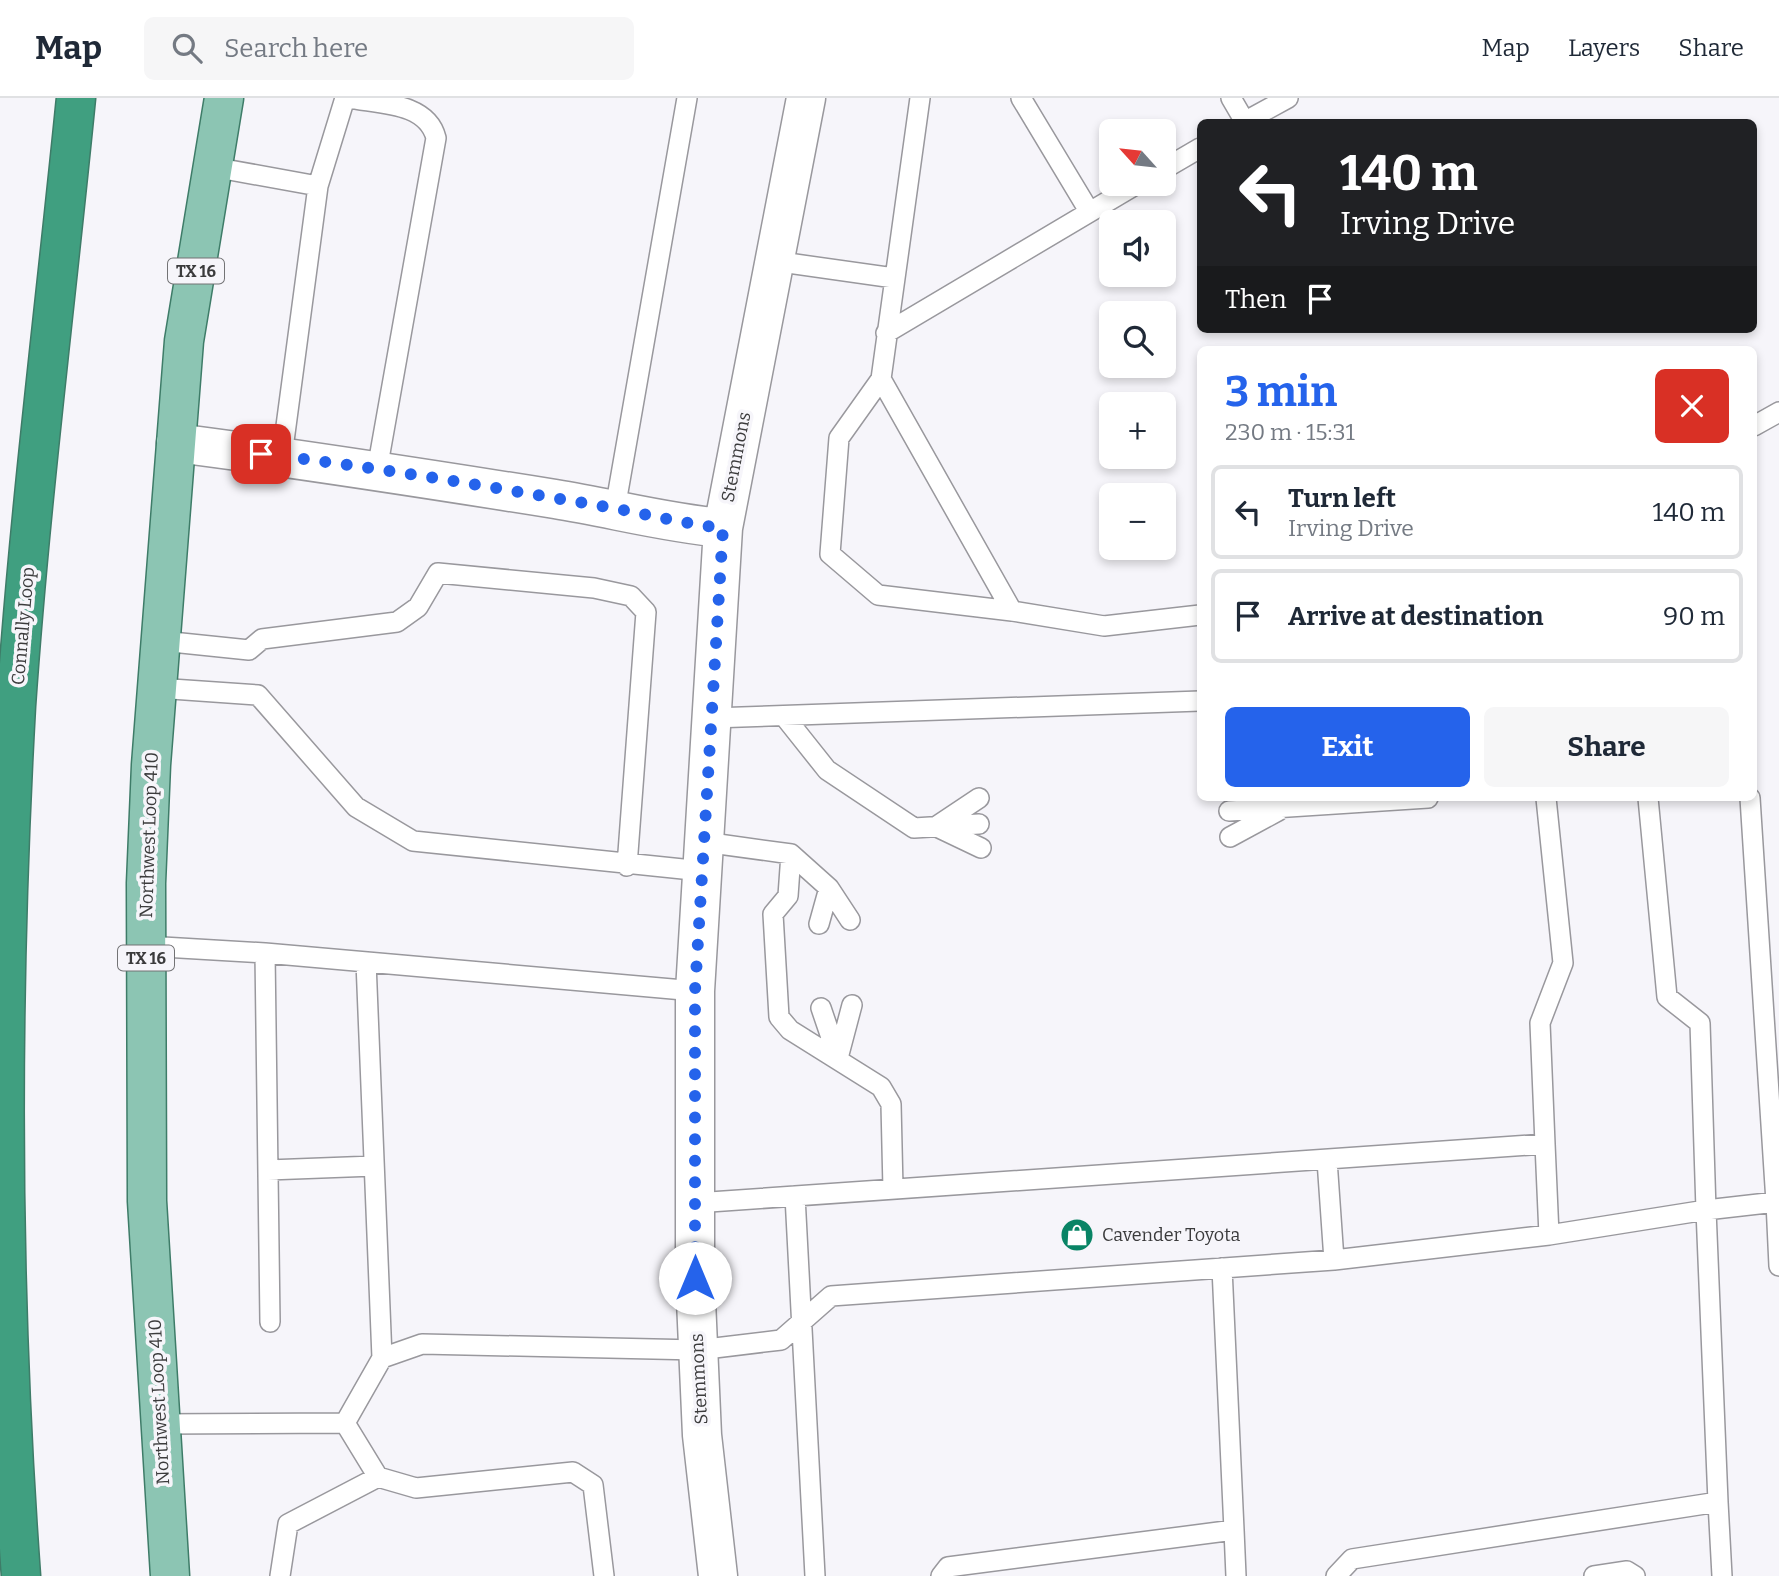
<!DOCTYPE html>
<meta charset="utf-8">
<style>
body{margin:0;font-family:Bitter,serif;background:#f6f6f7;color:#1f2937;height:100vh;display:flex;flex-direction:column;font-size:26px;white-space:nowrap}
*{box-sizing:border-box;margin:0}
p{font-size:23px;color:#747a83}
.icon{flex:none;width:38px;height:38px;fill:none;stroke:currentColor;stroke-width:2;stroke-linecap:round;stroke-linejoin:round}
.map{position:relative;flex:1;overflow:hidden}
.panel{position:absolute;left:1197px;top:248px;width:560px;height:455px;display:flex;flex-direction:column;background:#fff;border-radius:10px;box-shadow:0 4px 10px #0003}
.panel>*{flex:none}
.top-card{position:absolute;left:1197px;top:21px;width:560px;height:214px;border-radius:10px;box-shadow:0 4px 10px #0003;background:#202124;color:#fff;overflow:hidden}
.needle{width:46px;rotate:297deg}
.tools{position:absolute;left:1099px;top:21px;display:grid;gap:14px}
.tools a{display:grid;place-items:center;width:77px;height:77px;border-radius:10px;background:#fff;box-shadow:0 4px 10px #0003;font-size:35px}
.pin{position:absolute;display:grid;place-items:center;width:60px;height:60px;color:#fff;margin:-30px;border-radius:14px;box-shadow:0 4px 10px #0006}
.me{position:absolute;width:77px;margin:-38px;rotate:0deg;stroke-linejoin:round;filter:drop-shadow(0 0 5px #0008)}
.turn{display:flex;align-items:center;gap:24px;height:147px;padding:0 28px;font-size:32px}
.turn .icon{width:91px;height:91px;stroke-width:2.5}
.turn b{display:block;font-size:49px;line-height:60px}
.then{display:flex;align-items:center;height:66px;padding:0 28px;background:#0003;gap:14px;font-size:26px}
.round{display:grid;place-items:center;flex:none;width:74px;height:74px;border-radius:10px;background:#f6f6f7}
.summary{display:flex;align-items:center;justify-content:space-between;height:119px;padding:0 28px}
h1{font-size:42px;font-weight:700;line-height:52px;color:#2563eb}
.cta{display:flex;gap:14px;margin-top:auto;padding:14px 28px}
.cta a{flex:1;height:80px;border-radius:10px;background:#2563eb;color:#fff;font-size:28px;font-weight:700;line-height:80px;text-align:center}
.cta a+a{background:#f6f6f7;color:#1f2937}
ul{padding:0;list-style:none}
li{display:flex;align-items:center;gap:21px;height:94px;margin:0 14px 10px;padding:0 14px;border:4px solid #e0e1e3;border-radius:10px}
li div{flex:1}
li b{display:block;font-size:26px}
li em{font-style:normal}
header{display:flex;align-items:center;gap:42px;box-sizing:border-box;height:98px;padding:0 35px;background:#fff;border-bottom:2px solid #e0e1e3}
header strong{font-size:33px}
nav{display:flex;gap:38px;margin-inline-start:auto;font-size:24px}
.search{width:490px;height:63px;background:#f6f6f7;display:flex;align-items:center;gap:18px;box-sizing:border-box;padding:0 24px;border-radius:10px;color:#747a83;font-size:26px}
.map>svg:first-child{display:block}
.lines{fill:none;stroke-linecap:round;stroke-linejoin:round}
.service-casing{stroke:#99989d;stroke-width:22}
.minor-casing{stroke:#99989d;stroke-width:41}
.primary-casing{stroke:#3e7c68;stroke-width:41}
.motorway-casing{stroke:#3e7c68;stroke-width:41}
.service{stroke:#fff;stroke-width:19}
.minor{stroke:#fff;stroke-width:38}
.primary{stroke:#8cc5b3;stroke-width:38}
.motorway{stroke:#409f80;stroke-width:38}
.route{stroke:#2563eb;stroke-width:12;stroke-dasharray:0 21.6}
.labels{text-anchor:middle;stroke-width:7;stroke-linejoin:round;paint-order:stroke}
.shield{fill:#f6f5fa;stroke:#737375;stroke-width:2}
.shield-label{font-size:16px;font-weight:bold;fill:#3b3b3c}
.street-label{font-size:18px;fill:#3b3b3c;stroke:#f6f5fa}
.poi-label{font-size:18px;fill:#3b3b3c;stroke:#f6f5fa;text-anchor:start}
</style>
<header>
<strong>Map</strong>
<div class="search"><svg class="icon" aria-label="search" viewBox="0 0 24 24"><circle cx="10" cy="10" r="6"/><path d="M15 15l6 6"/></svg>Search here</div>
<nav><a>Map</a><a>Layers</a><a>Share</a></nav>
</header>
<div class="map">
<svg width="1779" height="1478" viewBox="0 0 1779 1478">
<rect width="100%" height="100%" fill="#f6f5fa"/>
<g class="lines">
<defs>
<path id="service" d="M348,0C379,6 427,4 436,40L377,372
M920,0L881,281L1012,513L1104,528L1200,517
M1021,0L1089,113
M1231,0L1245,24
M1244,24L1288,0
M213,69L318,88L282,358
M1164,71L1200,50
M318,88L345,0
M774,163L894,180
M886,235L1137,86
M881,281L839,340L830,456L878,497L1012,513
M1754,328L1779,314
M615,411L687,0
M162,543L249,552L262,541L397,524L418,509L438,475L594,490L631,498L646,514L627,768
M157,590L258,597L356,709L413,743L702,773
M784,618L827,672L914,730L979,726
M712,620L1200,603
M1648,700L1667,899L1700,925L1706,1112L1776,1104L1750,700
M1229,713L1428,700
M937,728L979,700
M937,729L981,750
M1230,739L1278,713
M704,744L791,756L829,790L850,822
M791,756L788,798L773,816L779,919L790,932L881,989L891,1006L893,1091
M819,826L829,790
M146,848L265,855L695,893
M265,855L270,1224
M366,864L382,1260
M821,910L838,960
M838,960L852,907
M1545,1046L1540,925L1563,865L1546,700
M1327,1062L1334,1162
M268,1072L374,1068
M795,1098L815,1478
M1779,1103L1776,1104L1779,1168
M695,1105L1545,1046L1549,1137
M1222,1170L1234,1432
M345,1325L382,1260L422,1246L698,1252L781,1242L831,1198L1334,1162L1549,1137L1706,1112L1718,1404
M160,1326L345,1325L378,1379L416,1390L573,1374L593,1387L604,1478
M280,1478L288,1426L378,1379
M941,1478L948,1469L1234,1432L1236,1478
M1336,1478L1352,1461L1718,1404L1722,1478
M1594,1478L1627,1473L1635,1478"/>
<path id="minor" d="M176,345C303,361 429,381 555,401C611,410 666,425 723,430
M718,1478L702,1337L695,1180V893L723,430L806,0"/>
<path id="primary" d="M170,1478L147,1103L146,785L151,667L184,243L224,0"/>
<path id="motorway" d="M21,1478C0,1189 0,897 16,608C30,405 56,202 76,0"/>
</defs>
<!-- service casing -->
<use href="#service" class="service-casing"/>
<!-- minor casing -->
<use href="#minor" class="minor-casing"/>
<!-- primary casing -->
<use href="#primary" class="primary-casing"/>
<!-- motorway casing -->
<use href="#motorway" class="motorway-casing"/>
<!-- service -->
<use href="#service" class="service"/>
<!-- minor -->
<use href="#minor" class="minor"/>
<!-- primary -->
<use href="#primary" class="primary"/>
<!-- motorway -->
<use href="#motorway" class="motorway"/>
</g>
<g class="lines">
<!-- route -->
<path class="route" d="M261,356C378,369 496,390 613,410C650,417 685,426 723,430L695,893V1180"/>
</g>
<!-- icons -->
<defs>
<symbol id="shop-disc" viewBox="-11 -11 22 22"><circle r="9.5" fill="#098465" stroke="#f6f5fa"/><path d="M-5-2.5h2.3a2.7 3.5 0 0 1 5.4 0H5L5.5 6h-11ZM-1.5-2.5h3a1.5 2.3 0 0 0-3 0Z" fill="#fff"/></symbol>
</defs>
<g fill-rule="evenodd">
<use href="#shop-disc" x="1058" y="1118" width="38" height="38"/>
</g>
<g class="labels">
<!-- shield labels -->
<g class="shield">
<rect x="168" y="160.5" width="56" height="25" rx="5"/>
<rect x="118" y="847.5" width="56" height="25" rx="5"/>
</g>
<g class="shield-label">
<text x="196" y="179">TX 16</text>
<text x="146" y="866">TX 16</text>
</g>
<!-- street labels -->
<g class="street-label">
<text transform="translate(736 359) rotate(-79)" y="6">Stemmons</text>
<text transform="translate(23 528) rotate(-85)" y="6">Connally Loop</text>
<text transform="translate(149 737) rotate(-88)" y="6">Northwest Loop 410</text>
<text transform="translate(699 1281) rotate(-93)" y="6">Stemmons</text>
<text transform="translate(159 1304) rotate(-93)" y="6">Northwest Loop 410</text>
</g>
<!-- poi labels -->
<g class="poi-label">
<text x="1102" y="1143">Cavender Toyota</text>
</g>
</g>
</svg>
<div class="tools">
<a><svg class="needle" viewBox="-14 -14 28 28"><path d="M0-13l5 13h-10z" fill="#e53935"/><path d="M0 13l5-13h-10z" fill="#747a83"/></svg></a>
<a><svg class="icon" aria-label="sound" viewBox="0 0 24 24"><path d="M4 9h4l5-4v14l-5-4H4zM17 9q2 3 0 6"/></svg></a>
<a><svg class="icon" aria-label="search" viewBox="0 0 24 24"><circle cx="10" cy="10" r="6"/><path d="M15 15l6 6"/></svg></a>
<a>+</a>
<a>−</a>
</div>
<div class="pin" style="left:261px;top:356px;background:#d93025"><svg class="icon" aria-label="arrive" viewBox="0 0 24 24"><path d="M6 21V4h12l-3 4 3 4H6"/></svg></div>
<svg class="me" style="left:695px;top:1180px" viewBox="-20 -20 40 40"><circle r="19" fill="#fff"/><path d="M0-13L10 11 0 6-10 11z" fill="#2563eb"/></svg>
<div class="top-card">
<div class="turn"><svg class="icon" aria-label="left" viewBox="0 0 24 24"><path d="M17 20v-9H6M10 6l-5 5 5 5"/></svg><div><b>140 m</b>Irving Drive</div></div>
<div class="then">Then<svg class="icon" aria-label="arrive" viewBox="0 0 24 24"><path d="M6 21V4h12l-3 4 3 4H6"/></svg></div>
</div>
<section class="panel">
<div class="summary"><div><h1>3 min</h1><p>230 m · 15:31</p></div><a class="round" style="background:#d93025;color:#fff"><svg class="icon" aria-label="close" viewBox="0 0 24 24"><path d="M6 6l12 12M18 6L6 18"/></svg></a></div>
<ul>
<li><svg class="icon" aria-label="left" viewBox="0 0 24 24"><path d="M17 20v-9H6M10 6l-5 5 5 5"/></svg><div><b>Turn left</b><p>Irving Drive</p></div><em>140 m</em></li>
<li><svg class="icon" aria-label="arrive" viewBox="0 0 24 24"><path d="M6 21V4h12l-3 4 3 4H6"/></svg><div><b>Arrive at destination</b></div><em>90 m</em></li>
</ul>
<div class="cta"><a>Exit</a><a>Share</a></div>
</section>
</div>
